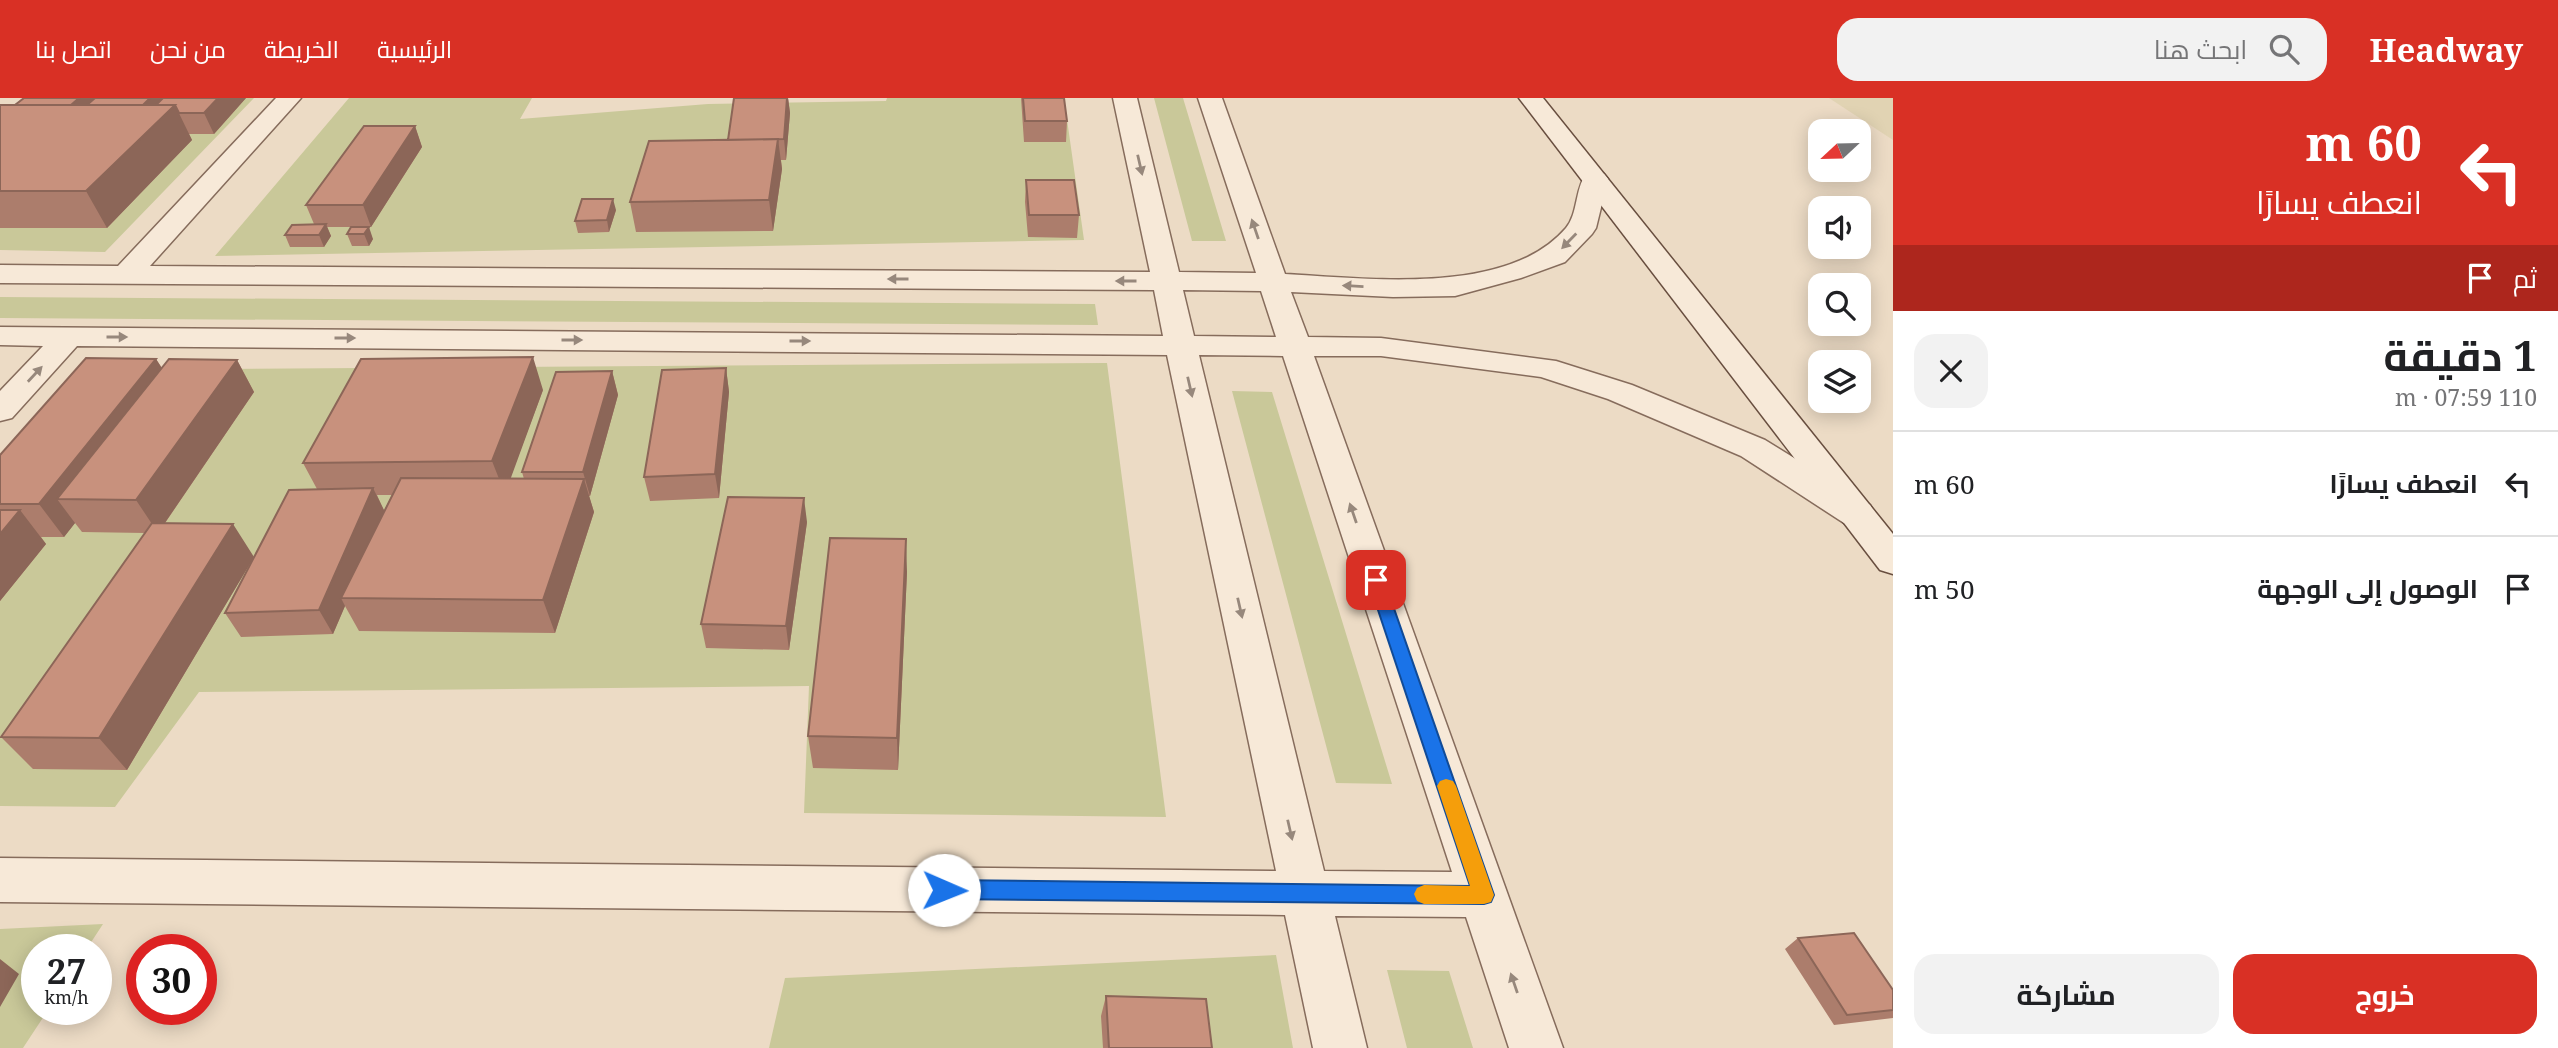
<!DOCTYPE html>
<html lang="ar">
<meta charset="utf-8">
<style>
body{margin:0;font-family:"Noto Serif",Cairo,serif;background:#f2f2f2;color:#202124;direction:rtl;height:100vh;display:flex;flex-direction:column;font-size:26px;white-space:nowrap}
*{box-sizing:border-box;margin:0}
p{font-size:23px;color:#757577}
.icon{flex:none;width:38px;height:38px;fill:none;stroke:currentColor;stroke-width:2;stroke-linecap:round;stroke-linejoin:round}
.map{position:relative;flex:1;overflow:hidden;direction:ltr}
.details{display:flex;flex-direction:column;background:#fff;width:665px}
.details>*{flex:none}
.banner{background:#d93025;color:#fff;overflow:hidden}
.needle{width:46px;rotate:248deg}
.tools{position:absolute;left:1808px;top:21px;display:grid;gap:14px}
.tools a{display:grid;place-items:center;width:63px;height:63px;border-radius:14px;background:#fff;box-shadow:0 4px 18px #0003;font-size:35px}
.speed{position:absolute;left:21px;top:836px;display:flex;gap:14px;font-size:35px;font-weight:700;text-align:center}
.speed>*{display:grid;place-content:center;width:91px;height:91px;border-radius:50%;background:#fff;box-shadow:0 4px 18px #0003;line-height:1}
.speed small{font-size:18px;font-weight:400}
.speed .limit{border:10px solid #d22;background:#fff;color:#111}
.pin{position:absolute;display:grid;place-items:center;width:60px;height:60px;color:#fff;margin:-30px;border-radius:14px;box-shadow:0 4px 10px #0006}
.me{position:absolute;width:77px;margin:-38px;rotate:91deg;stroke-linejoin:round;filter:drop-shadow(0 0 5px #0008)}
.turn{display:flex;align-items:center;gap:24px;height:147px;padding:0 21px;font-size:32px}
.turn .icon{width:91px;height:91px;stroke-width:2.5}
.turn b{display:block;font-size:49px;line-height:60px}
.then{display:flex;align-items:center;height:66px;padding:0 21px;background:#0003;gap:14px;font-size:26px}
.round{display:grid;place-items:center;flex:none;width:74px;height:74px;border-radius:21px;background:#f2f2f2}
.overview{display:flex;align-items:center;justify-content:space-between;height:119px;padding:0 21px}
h1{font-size:42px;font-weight:700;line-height:52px}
.primary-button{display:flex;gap:14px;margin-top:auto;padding:14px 21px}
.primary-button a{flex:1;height:80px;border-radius:21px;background:#d93025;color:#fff;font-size:28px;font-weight:700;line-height:80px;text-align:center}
.primary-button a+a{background:#f2f2f2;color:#202124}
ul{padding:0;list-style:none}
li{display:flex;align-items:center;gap:21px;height:105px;padding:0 21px;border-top:2px solid #e0e0e0}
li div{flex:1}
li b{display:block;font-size:26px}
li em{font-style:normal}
header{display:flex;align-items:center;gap:42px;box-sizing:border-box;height:98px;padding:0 35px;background:#d93025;color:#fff}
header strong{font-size:33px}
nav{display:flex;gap:38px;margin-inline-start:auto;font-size:24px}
.search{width:490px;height:63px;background:#f2f2f2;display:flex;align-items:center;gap:18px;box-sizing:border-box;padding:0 24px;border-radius:21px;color:#757577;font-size:26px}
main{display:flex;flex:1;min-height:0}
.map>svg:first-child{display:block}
.farmland{fill:#e1d3b3}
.green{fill:#c9c899}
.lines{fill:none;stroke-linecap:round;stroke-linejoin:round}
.street-casing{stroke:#866c5c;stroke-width:3}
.secondary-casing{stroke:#684e3f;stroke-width:3}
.street{fill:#f7e9d8;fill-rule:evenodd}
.secondary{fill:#f7e9d8;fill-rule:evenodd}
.wall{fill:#ac7d6c;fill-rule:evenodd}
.shaded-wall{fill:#8c6658}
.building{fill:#c8917d;stroke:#8c6658;stroke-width:2}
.oneway{fill:#97887c}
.route{fill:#1a73e8;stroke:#114b97;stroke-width:2}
.slow{fill:#f59e0b}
</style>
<header>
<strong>Headway</strong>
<div class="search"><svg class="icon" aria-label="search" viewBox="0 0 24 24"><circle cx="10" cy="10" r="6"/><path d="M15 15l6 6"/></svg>ابحث هنا</div>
<nav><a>الرئيسية</a><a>الخريطة</a><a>من نحن</a><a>اتصل بنا</a></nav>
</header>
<main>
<section class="details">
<div class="banner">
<div class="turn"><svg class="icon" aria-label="left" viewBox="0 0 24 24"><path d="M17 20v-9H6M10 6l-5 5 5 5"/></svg><div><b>60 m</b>انعطف يسارًا</div></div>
<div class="then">ثم<svg class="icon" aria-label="arrive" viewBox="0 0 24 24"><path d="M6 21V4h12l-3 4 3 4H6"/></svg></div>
</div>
<div class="overview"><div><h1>1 دقيقة</h1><p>110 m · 07:59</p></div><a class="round"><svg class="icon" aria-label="close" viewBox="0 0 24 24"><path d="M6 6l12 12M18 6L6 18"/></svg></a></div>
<ul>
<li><svg class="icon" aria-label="left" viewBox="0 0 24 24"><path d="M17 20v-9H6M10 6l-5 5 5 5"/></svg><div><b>انعطف يسارًا</b></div><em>60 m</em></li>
<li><svg class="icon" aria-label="arrive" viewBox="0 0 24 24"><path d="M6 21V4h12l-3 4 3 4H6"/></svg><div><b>الوصول إلى الوجهة</b></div><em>50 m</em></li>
</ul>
<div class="primary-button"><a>خروج</a><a>مشاركة</a></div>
</section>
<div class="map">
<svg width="1893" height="950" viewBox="0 0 1893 950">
<rect width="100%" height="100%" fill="#ecdbc5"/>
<!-- farmland -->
<path class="farmland" d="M1829,0H1893V42Z"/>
<!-- green -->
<path class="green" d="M39,0H254L105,154L0,152V14Z
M349,0H532L520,21L708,6L886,3L887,0H1064L1084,142L215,158Z
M1154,0H1183L1226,143H1192Z
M0,199L1095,206L1098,227L0,220Z
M1107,265L1166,719L804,715L809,588L199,594L115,709L0,708V370L84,272Z
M1232,293L1272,294L1392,686L1336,685Z
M103,826L86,852H37V912H48L23,950H0V831Z
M1276,857L1293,950H769L785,880Z
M1387,872L1449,873L1473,950H1407Z"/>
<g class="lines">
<defs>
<path id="street" d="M276,0H301L150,168L1150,174L1113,0H1137L1179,174L1256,175L1198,0H1222L1285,176C1366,180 1507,199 1566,130C1578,116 1575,91 1586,76L1595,73L1604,76L1608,81L1596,130L1592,136L1565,164L1521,180L1455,198L1393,199L1291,194L1308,239L1381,240L1556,263L1632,287L1765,342L1870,407L1875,416L1870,425L1857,429L1844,425L1741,358L1608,301L1541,279L1381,258H1314L1563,950H1509L1466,819L1335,818L1367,950H1313L1285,817L0,804V760L1276,773L1167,257L77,248L12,320L0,323V293L43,248L0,247V229L1163,238L1154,192L0,185V167L118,168ZM1183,192L1261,193L1276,239L1194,238ZM1199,257L1283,258L1452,774L1324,773Z"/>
<path id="secondary" d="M1519,0H1543L1893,436V476L1880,472Z"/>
</defs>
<!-- street casing -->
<use href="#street" class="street-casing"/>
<!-- secondary casing -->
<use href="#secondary" class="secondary-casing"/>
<!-- street -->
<use href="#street" class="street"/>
<!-- secondary -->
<use href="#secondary" class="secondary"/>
</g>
<!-- wall -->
<path class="wall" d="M246,0L214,36H189L192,42L107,130H0V7Z
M734,0H788L790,15L786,62H781L782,71L773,133L636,134L630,104L728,42Z
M1021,0H1064L1067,23L1066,44H1024Z
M415,28L422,49L371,129H327L331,138L324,149H290L285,137L314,126L306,107Z
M1026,82L1079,117L1077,140L1028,139L1025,104Z
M616,112L609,134L578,135L575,123Z
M351,129L373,141L369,148H352L347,136Z
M156,261L162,270L237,262L254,294L165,425L254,459L127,672L33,671L1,639L145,435L82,434L75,425L64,439H41L46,446L0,503V357Z
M726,270L729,294L719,400L650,403L644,379Z
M612,273L618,297L590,398H589L594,414L555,535L359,533L345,508L333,536L241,539L225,515L317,391L303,365L543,292L510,380L524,381L522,374ZM377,397H392L384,413Z
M807,424L789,552L706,550L701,526Z
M907,474L898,672L813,670L808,638Z
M1798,840L1893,892V920L1834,927L1785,851Z
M1106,898L1212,950H1103L1101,918Z"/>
<!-- shaded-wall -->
<path class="shaded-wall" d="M79,0H113L84,27L70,8Z
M150,0H182L175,7L192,42L107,130L86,93L135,15Z
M218,0H246L214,36L204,15Z
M787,0H788L790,15L786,62L784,41Z
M415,28L422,49L371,129L363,107Z
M778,41L782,71L773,133L769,102Z
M613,101L616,112L609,134L607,122Z
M326,126L331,138L324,149L319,137Z
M369,129L373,141L369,148L364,136Z
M533,259L543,292L505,396L492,363Z
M156,261L176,293L57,401L75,425L64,439L39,406Z
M237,262L254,294L158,435L136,402Z
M726,270L729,294L719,400L715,376Z
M612,273L618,297L590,398L583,374Z
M584,381L594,414L555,535L543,502Z
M373,390L385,414L341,500L345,508L333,536L319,512Z
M804,400L807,424L789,552L786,528Z
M20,412L46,446L0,503V436Z
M233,426L254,459L127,672L99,640Z
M906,441L907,474L898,672L897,640Z
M0,861L19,876L0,909Z"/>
<!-- building -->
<path class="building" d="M24,0H79L71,7H15Z
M95,0H150L143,7H87Z
M163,0H218L204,15H179L175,7H156Z
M734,0H787L784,41L728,42Z
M1023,0H1064L1067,23H1025Z
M0,7H175L86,93H0Z
M364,28H415L363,107H306Z
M778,41L769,102L630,104L649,43Z
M1026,82H1074L1079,117H1029Z
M582,101H613L607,122L575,123Z
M326,126L319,137H285L292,127Z
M351,129H369L364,136H347Z
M533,259L492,363L303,365L361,261Z
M86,260L156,261L39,406H0V357Z
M169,261L237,262L136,402L57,401Z
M726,270L715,376L644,379L662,272Z
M612,273L583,374H522L556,274Z
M401,380L584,381L543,502L341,500Z
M373,390L319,512L225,515L289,392Z
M728,399L804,400L786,528L701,526Z
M0,412H20L0,436Z
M152,425L233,426L99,640L1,639Z
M830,440L906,441L897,640L808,638Z
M1854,835L1893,892V912L1847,917L1798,840Z
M1106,898L1206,901L1212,950H1109Z"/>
<!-- one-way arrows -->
<defs><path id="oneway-solid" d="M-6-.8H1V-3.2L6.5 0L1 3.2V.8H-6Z" transform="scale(1.75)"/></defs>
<g class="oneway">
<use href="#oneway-solid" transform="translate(1140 67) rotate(77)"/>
<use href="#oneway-solid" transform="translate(1255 131) rotate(-109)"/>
<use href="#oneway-solid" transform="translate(1569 143) rotate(134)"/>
<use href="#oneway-solid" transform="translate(898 181) rotate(-180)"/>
<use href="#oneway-solid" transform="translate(1126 183) rotate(-180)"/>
<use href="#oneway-solid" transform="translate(1353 188) rotate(-177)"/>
<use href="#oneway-solid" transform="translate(117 239)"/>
<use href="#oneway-solid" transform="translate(345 240)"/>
<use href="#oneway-solid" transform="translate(572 242)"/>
<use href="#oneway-solid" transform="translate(800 243)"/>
<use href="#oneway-solid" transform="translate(35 276) rotate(-47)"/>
<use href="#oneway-solid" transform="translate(1190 289) rotate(77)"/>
<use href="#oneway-solid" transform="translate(1353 415) rotate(-109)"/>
<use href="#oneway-solid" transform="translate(1240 510) rotate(77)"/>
<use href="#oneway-solid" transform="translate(1290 732) rotate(77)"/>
<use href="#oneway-solid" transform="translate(1514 885) rotate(-109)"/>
</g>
<!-- route -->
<path class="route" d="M1376,477L1384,482L1494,797L1491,804L1484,806L944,801L937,798L934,792L937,785L944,782L1470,788L1368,482Z"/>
<!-- slow -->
<path class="slow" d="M1446,681L1453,683L1456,688L1494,797L1491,804L1484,806H1424L1417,803L1414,796L1417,790L1424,787L1470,788L1437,688L1440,683Z"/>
</svg>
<div class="tools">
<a><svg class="needle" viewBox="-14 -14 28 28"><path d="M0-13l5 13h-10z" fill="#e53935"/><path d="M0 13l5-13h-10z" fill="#757577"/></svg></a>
<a><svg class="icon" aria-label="sound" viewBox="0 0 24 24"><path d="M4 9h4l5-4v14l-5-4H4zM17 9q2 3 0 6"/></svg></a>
<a><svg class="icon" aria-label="search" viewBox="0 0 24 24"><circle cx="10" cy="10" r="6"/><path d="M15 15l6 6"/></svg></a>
<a><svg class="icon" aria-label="layers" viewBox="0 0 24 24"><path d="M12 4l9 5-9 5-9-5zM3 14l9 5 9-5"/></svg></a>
</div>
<div class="speed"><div>27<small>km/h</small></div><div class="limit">30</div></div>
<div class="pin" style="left:1376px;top:482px;background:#d93025"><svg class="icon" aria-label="arrive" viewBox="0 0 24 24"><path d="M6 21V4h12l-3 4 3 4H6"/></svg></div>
<svg class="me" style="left:944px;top:792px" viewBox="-20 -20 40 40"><circle r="19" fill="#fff"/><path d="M0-13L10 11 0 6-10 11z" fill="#1a73e8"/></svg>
</div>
</main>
